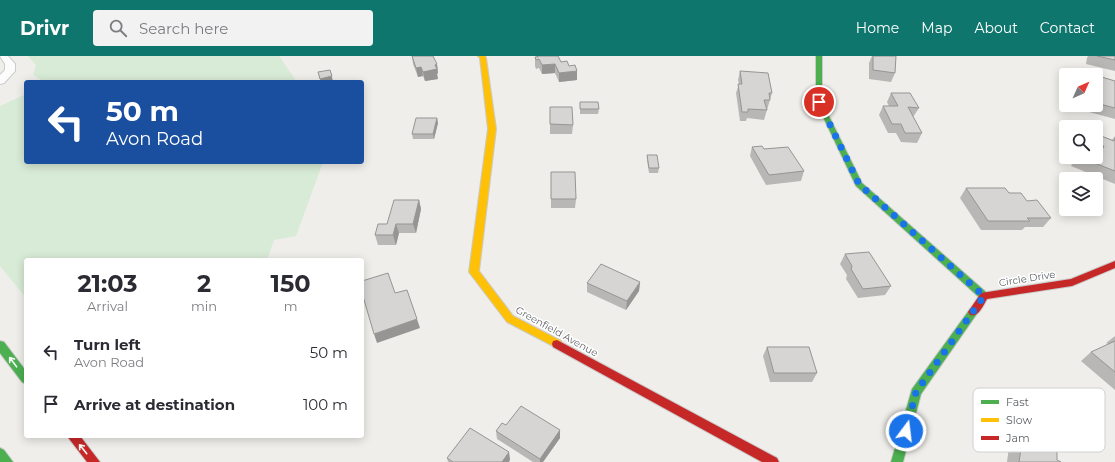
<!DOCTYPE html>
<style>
body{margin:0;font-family:Montserrat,sans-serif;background:#f2f2f3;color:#2b2b33;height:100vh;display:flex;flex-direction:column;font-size:15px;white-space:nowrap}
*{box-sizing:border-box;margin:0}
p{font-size:13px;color:#7c7c81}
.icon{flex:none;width:22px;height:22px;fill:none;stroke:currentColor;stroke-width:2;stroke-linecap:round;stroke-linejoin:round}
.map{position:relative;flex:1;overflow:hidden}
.side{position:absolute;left:24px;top:202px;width:340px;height:180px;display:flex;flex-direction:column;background:#fff;border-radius:4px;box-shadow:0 2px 10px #0003}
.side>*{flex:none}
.top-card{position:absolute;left:24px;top:24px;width:340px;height:84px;border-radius:4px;box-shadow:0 2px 10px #0003;background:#1a4fa0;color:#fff;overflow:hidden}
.needle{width:26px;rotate:45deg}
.fabs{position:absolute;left:1059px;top:12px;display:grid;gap:8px}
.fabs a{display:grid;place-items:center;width:44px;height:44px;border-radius:4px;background:#fff;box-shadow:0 2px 10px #0003;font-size:20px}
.pin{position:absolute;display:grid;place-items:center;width:34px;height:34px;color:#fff;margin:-17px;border:2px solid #fff;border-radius:50%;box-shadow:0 1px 4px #0007}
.me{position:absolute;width:44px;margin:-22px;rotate:15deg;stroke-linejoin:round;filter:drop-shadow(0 0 3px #0008)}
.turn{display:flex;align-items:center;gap:14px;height:84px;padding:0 16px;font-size:18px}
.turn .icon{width:52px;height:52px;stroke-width:2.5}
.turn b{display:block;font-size:28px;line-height:34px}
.eta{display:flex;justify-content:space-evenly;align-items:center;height:68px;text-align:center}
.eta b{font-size:24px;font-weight:700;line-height:28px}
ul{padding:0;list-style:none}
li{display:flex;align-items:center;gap:12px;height:52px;padding:0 16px}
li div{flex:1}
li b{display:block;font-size:15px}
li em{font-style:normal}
header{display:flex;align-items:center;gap:24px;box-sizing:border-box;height:56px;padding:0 20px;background:#0f766e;color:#fff}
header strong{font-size:19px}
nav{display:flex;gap:22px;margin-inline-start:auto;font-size:14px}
.search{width:280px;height:36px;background:#f2f2f3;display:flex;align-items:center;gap:10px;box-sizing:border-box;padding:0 14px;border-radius:4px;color:#7c7c81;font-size:15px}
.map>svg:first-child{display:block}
.green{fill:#d8ebd6}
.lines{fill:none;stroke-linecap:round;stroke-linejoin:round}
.lane-casing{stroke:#cbcccc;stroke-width:2}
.fast-casing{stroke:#cacacb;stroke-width:2}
.slow-casing{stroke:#cacacb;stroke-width:2}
.jam-casing{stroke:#cacacb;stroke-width:2}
.lane{fill:#fdfcfc;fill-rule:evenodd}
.fast{fill:#4caf50;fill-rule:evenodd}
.slow{fill:#ffc107;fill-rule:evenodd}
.jam{fill:#c62828;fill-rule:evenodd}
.wall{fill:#b8b7b5}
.shaded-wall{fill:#969594}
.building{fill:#d6d5d3;stroke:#969594}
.oneway{stroke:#f6fbf6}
.route{stroke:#1a73e8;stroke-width:7;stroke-dasharray:0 12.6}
.labels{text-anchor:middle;stroke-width:3;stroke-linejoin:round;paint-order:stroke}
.street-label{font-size:10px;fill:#5f6368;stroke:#fff}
.key{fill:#fff;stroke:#cfd0d2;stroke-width:1}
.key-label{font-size:11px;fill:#5f6368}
</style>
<header>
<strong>Drivr</strong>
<div class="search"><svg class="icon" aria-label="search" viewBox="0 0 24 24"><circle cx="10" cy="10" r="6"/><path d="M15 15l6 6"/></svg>Search here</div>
<nav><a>Home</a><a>Map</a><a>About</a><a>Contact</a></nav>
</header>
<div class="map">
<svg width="1115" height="406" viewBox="0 0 1115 406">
<rect width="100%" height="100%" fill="#efeeea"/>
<!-- green -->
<path class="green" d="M28,0H279L297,26H44L33,19L36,9Z
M26,38V106H323L296,180L274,184L267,204H26V242L0,210V50Z"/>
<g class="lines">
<defs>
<path id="lane" d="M0,0H8L15,8V15L4,27L0,28V19L5,14V8Z"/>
<path id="fast" d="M816,0H822V46L862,127L987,237L989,240L987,243H981L856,130L816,46Z
M973,252L976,253L978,256L976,259L921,338L903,406H891L912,333L970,253Z
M0,285L4,286L26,315V328L22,326L0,297Z
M0,392L4,394L13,406H0Z"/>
<path id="slow" d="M478,0H485L486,2L496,73L479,215L513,260L561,285L562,288L561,291L557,292L507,266L469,216L488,73L480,2Z"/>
<path id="jam" d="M1115,205V212L1072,230L987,243C983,250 978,262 970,259L968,256L981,237L1071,223Z
M557,284L777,402L779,406H762L553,291L552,288L553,285Z
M67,380H80L100,406H87Z"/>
</defs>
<!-- lane casing -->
<use href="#lane" class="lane-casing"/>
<!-- fast casing -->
<use href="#fast" class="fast-casing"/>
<!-- slow casing -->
<use href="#slow" class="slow-casing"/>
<!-- jam casing -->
<use href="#jam" class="jam-casing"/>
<!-- lane -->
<use href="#lane" class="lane"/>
<!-- fast -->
<use href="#fast" class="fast"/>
<!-- slow -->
<use href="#slow" class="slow"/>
<!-- jam -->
<use href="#jam" class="jam"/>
</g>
<!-- wall -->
<path class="wall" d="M412,0L437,8L438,17L437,18L438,23L425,25L423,20L418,21L413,8Z
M536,0H558L561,6L569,10L577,24L559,26L555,17L542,18L539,12L536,13L535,10V1H536Z
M872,0H896L895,17L891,26L869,23V7Z
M1088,0H1115V15L1086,8L1087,2Z
M740,15L772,37L764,64L747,62L746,65H740L736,37L739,28L738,24Z
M1098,20L1115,25V63L1089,56L1090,49H1096V23Z
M891,37L919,52L913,61L922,77L917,87L901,86L896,77H888L879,59L883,50H889L887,46Z
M580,46L599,53L598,58H580Z
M550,51L573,69L572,78H550Z
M437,62L438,67L434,83H413L412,78Z
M1096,78L1112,84L1115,80V128L1071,110L1076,101H1096Z
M752,91L764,93L804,115L801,125L766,129L750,100Z
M647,99L659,112L658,117H649L647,104Z
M551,116L576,143L575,152H551Z
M966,132L1009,137L1027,145L1051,162L1043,171H1025L1022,174H981L960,142Z
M419,144L421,153L416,177H399L396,189H378L375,179L387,168Z
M845,198L891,230L885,239L858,242L846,223L847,219L840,208Z
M640,226L639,235L626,254L587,236V227Z
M1115,280V334L1081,305L1091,296L1108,288L1106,287Z
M767,291L817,317L812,326H770L763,300Z
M506,369L560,382L543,406H533L497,383L496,375Z
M1023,380L1057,404L1061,406H1007L1009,391Z
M447,402L510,403L509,406H448Z"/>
<!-- shaded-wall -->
<path class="shaded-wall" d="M437,8L438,17L437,18L438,23L425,25L423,16Z
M555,8V17L542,18V9Z
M421,11L423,20L418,21L416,12Z
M330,14L333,25L328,26H321L320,23Z
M577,15V24L559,26V17Z
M437,62L438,67L434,83L433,78Z
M419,144L421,153L416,177L413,168Z
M396,168L399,177L396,189L393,179Z
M640,226L639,235L626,254L627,245Z
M417,263L420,272L377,287L374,278Z
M560,374V382L543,406H540V403Z
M509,396L510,403L509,406H502Z"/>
<!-- building -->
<path class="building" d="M412,0H433L437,8L435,9L437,13L423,16L421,11L416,12Z
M538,0H558L561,6L567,5L569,10L575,9L577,15L559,17L555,8L542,9L539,3L536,4L535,1H538Z
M873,0H896L895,17L873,14Z
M1097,0H1115V4Z
M330,14L332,20L320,23L318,16Z
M740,15L768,17L772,37H769L770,44H764L767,54L748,53V56H742L738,28H742Z
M1098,20L1115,25V52L1096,47Z
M891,37H910L919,52L908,51L922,77H905L901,68H892L883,50H898Z
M580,46H598L599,53H580Z
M550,51H572L573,69L550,68Z
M416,62H437L433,78H412Z
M1096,78L1114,85L1115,82V115L1079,101H1096V97L1100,98L1104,90L1096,87Z
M762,90L764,93L788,91L804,115L769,119L752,91Z
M647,99H657L659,112H649Z
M551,116H575L576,143H551Z
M966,132H1005L1009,137H1021L1027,145L1037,144L1051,162H1027L1030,165H988Z
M394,144H419L413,168H396L393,179H375L378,168H387Z
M869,196L891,230L863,233L851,213L852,210L845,198Z
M601,208L640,226L627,245L587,227Z
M388,217L395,237L407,234L417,263L374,278L362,237V225Z
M1115,285V316L1091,296Z
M767,291H809L817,317H774Z
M521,350L560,374L540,403L496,375L502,367L506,369Z
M470,372L509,396L502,406H453L447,402Z
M1023,380L1057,396V404L1061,406H1019Z"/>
<!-- one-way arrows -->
<defs><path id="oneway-shaft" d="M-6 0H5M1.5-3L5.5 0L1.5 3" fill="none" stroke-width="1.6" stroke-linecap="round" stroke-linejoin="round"/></defs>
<g class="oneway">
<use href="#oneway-shaft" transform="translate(13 306) rotate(-127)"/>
<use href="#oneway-shaft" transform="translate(83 393) rotate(-129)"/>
</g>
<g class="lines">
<!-- route -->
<path class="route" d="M819,46L859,128L984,240L916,336L906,375"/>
</g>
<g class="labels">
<!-- street labels -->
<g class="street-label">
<text transform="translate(1027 222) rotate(-9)" y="4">Circle Drive</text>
<text transform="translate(557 275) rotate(29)" y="4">Greenfield Avenue</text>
</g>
</g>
<!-- legend -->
<rect x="973" y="332" width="132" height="64" rx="6" class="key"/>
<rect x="981" y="344" width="18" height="4" fill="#4caf50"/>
<rect x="981" y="362" width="18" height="4" fill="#ffc107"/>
<rect x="981" y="380" width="18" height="4" fill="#c62828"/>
<g class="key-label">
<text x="1006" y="350">Fast</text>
<text x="1006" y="368">Slow</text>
<text x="1006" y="386">Jam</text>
</g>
</svg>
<div class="fabs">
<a><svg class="needle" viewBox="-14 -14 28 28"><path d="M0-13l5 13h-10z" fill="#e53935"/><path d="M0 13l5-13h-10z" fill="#7c7c81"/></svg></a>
<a><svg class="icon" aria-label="search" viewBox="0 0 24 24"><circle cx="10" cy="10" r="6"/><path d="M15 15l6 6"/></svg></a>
<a><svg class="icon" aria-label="layers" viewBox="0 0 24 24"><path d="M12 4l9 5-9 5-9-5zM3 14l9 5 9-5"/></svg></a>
</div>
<div class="pin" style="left:819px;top:46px;background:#d93025"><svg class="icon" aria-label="arrive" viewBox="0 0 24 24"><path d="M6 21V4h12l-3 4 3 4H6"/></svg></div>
<svg class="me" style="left:906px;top:375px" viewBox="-20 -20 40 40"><circle r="17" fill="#1a73e8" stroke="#fff" stroke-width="3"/><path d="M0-11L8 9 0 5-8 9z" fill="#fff"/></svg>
<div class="top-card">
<div class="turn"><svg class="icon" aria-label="left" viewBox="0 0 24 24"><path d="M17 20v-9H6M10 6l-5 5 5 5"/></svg><div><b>50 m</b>Avon Road</div></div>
</div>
<section class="side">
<div class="eta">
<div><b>21:03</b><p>Arrival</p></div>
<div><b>2</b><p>min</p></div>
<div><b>150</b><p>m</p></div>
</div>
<ul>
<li><svg class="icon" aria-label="left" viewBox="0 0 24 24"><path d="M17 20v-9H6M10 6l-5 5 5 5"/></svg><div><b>Turn left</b><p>Avon Road</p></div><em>50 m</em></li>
<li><svg class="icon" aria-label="arrive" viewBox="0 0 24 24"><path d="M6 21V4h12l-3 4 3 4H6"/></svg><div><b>Arrive at destination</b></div><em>100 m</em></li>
</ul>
</section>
</div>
